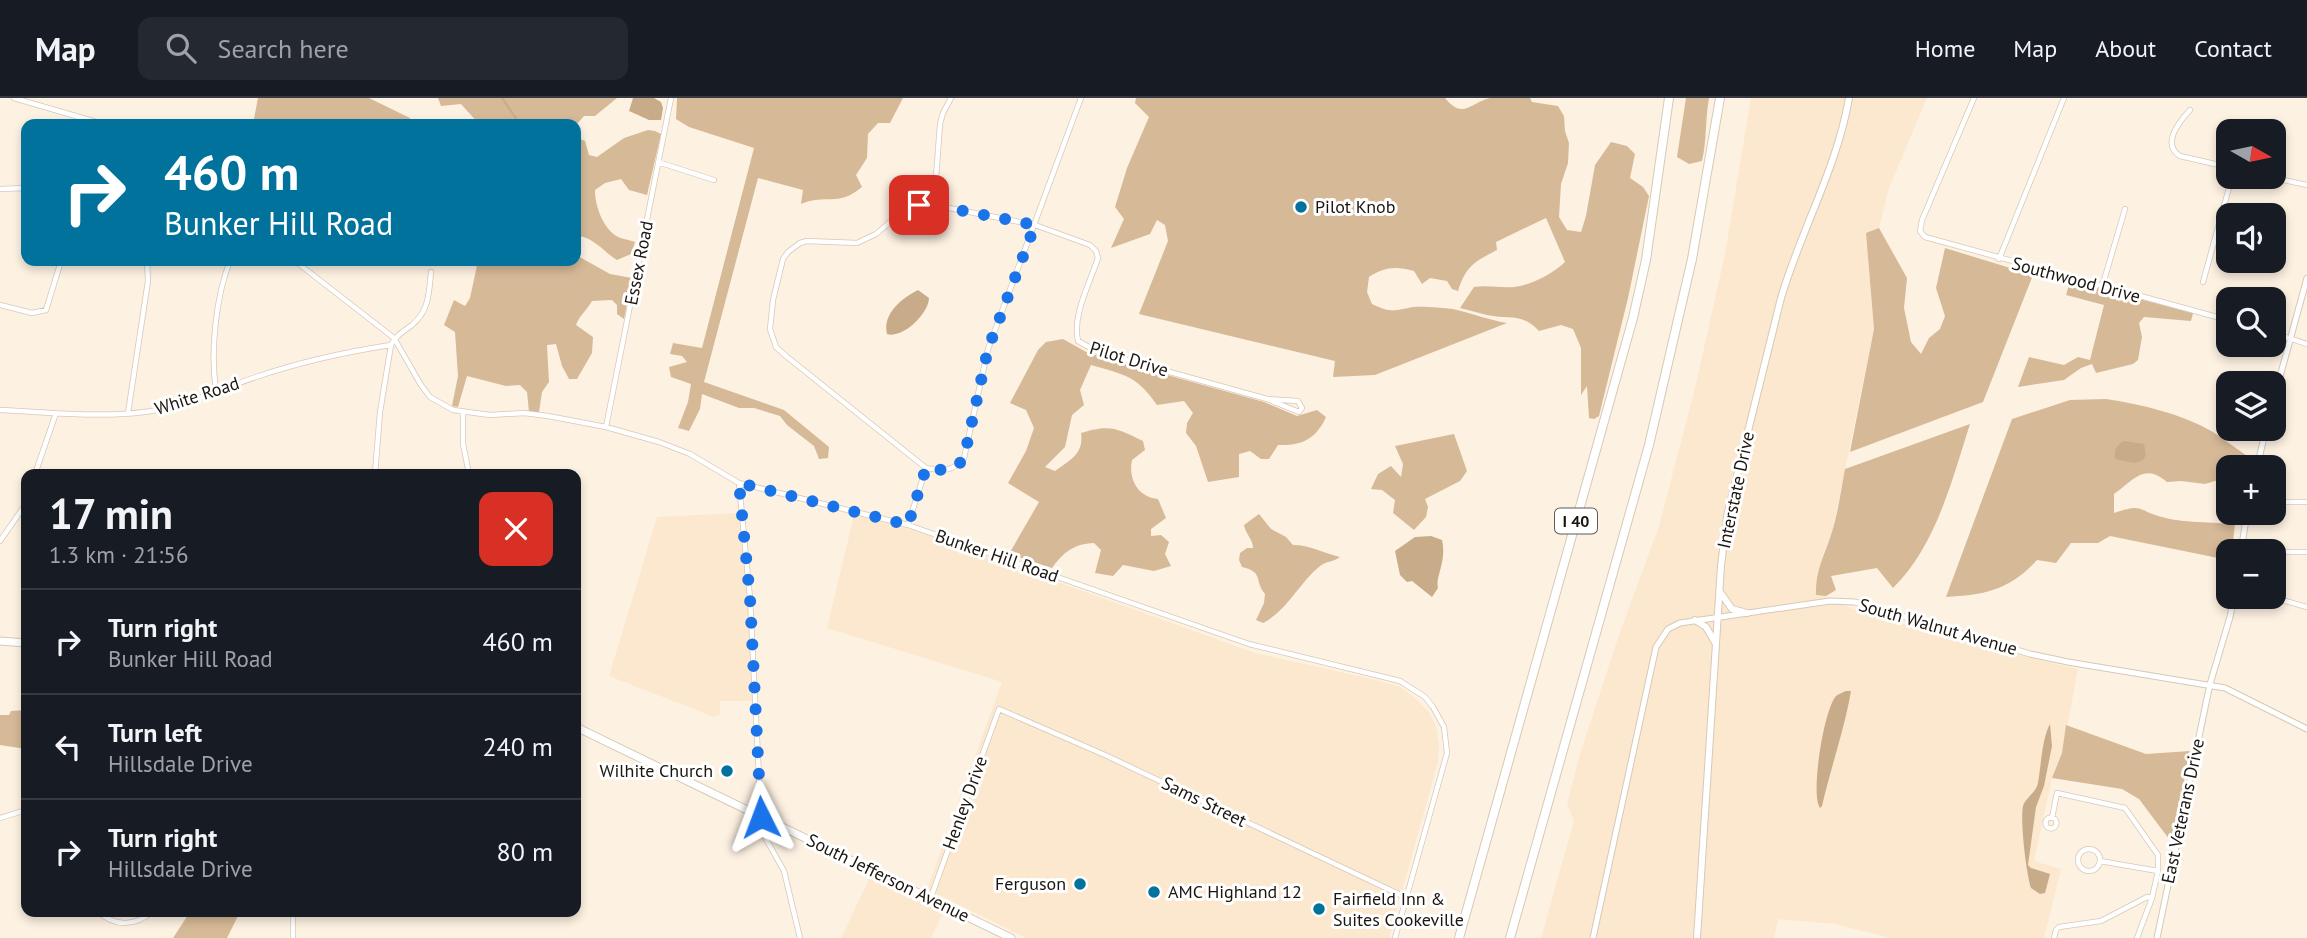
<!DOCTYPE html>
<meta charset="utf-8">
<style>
body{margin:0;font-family:"PT Sans",sans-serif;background:#242831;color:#f1f3f6;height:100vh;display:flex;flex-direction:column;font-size:26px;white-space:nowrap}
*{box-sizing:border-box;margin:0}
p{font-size:23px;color:#9ea1a6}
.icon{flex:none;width:38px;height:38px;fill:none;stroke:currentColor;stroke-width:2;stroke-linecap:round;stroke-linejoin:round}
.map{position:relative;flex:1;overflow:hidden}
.details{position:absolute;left:21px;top:371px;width:560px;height:448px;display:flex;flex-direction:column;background:#171b24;border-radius:14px;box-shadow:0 4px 10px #0003}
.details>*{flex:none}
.hud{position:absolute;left:21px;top:21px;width:560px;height:147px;border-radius:14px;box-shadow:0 4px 10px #0003;background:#00729c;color:#fff;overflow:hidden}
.needle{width:46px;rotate:99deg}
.controls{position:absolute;left:2216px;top:21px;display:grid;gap:14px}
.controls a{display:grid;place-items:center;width:70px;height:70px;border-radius:14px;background:#171b24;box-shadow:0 4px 10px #0003;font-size:35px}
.pin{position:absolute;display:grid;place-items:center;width:60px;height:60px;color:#fff;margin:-30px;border-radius:14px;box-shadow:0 4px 10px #0006}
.me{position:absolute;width:77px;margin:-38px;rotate:357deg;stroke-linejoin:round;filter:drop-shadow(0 0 5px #0008)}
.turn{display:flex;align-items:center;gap:24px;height:147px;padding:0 28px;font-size:32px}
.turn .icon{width:91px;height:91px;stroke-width:2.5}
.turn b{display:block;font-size:49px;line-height:60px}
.round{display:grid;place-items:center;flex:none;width:74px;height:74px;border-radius:14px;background:#242831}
.headline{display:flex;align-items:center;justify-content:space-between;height:119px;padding:0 28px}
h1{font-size:42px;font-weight:800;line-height:52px}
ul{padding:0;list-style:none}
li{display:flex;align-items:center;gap:21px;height:105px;padding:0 28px;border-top:2px solid #363941}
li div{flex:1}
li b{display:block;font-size:26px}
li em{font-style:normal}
header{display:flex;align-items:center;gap:42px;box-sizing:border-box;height:98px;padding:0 35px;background:#171b24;border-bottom:2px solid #363941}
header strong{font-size:33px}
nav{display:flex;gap:38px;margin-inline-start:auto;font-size:24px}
.search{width:490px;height:63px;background:#242831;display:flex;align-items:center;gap:18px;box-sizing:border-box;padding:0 24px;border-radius:14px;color:#9ea1a6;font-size:26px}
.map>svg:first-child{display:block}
.built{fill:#fce8cf}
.forest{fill:#d6b997}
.water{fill:#c8ac8a}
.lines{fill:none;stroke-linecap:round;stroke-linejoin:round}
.stream{stroke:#c8ac8a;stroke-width:2}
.minor-casing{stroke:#d7c9b7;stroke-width:6}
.tertiary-casing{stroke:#d7c9b7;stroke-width:7}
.secondary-casing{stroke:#d7c9b7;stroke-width:8}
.primary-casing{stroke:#d7c9b7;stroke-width:9}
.motorway-casing{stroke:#d7c9b7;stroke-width:10}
.minor{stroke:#fff;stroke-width:4.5}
.tertiary{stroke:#fff;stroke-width:5}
.secondary{stroke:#fff;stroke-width:6}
.primary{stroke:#fff;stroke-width:7}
.motorway{stroke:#fff;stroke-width:8}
.route{stroke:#1a73e8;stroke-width:12;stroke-dasharray:0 21.6}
.poi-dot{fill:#00729c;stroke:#fff;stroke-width:2.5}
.labels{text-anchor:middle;stroke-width:6;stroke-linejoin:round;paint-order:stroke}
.shield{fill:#fff;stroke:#5f5b57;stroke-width:2}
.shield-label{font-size:16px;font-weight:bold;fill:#1a150f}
.poi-label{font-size:18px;fill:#1a150f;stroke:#fff;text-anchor:start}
.street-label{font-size:18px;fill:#1a150f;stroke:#fff}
</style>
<header>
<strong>Map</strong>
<div class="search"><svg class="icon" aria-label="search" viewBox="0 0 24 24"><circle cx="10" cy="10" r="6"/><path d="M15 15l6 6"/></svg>Search here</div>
<nav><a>Home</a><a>Map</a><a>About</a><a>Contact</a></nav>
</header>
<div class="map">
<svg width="2307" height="840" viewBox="0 0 2307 840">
<rect width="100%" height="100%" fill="#fdf1e2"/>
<!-- built -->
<path class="built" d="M1751,0H1927L1889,90L1879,130L1866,136L1874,231L1832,436L1822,458L1816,497L1826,498L1855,512L1969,545L2078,571L2062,655L2052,680L2034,763L2061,771L2044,840H1891L1835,826L1778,821L1774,840H1541L1574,723L1567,706L1580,656L1618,540L1659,428L1695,290L1725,156Z
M740,415L748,501L753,603H720V616L714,619L609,578L657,419Z
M854,417L916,433L1255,555L1380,583L1400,589L1416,601L1429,614L1436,628L1439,646L1438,664L1389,840H1026L927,791L1002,584L827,530Z
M870,779L943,815L931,840H841Z"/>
<!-- forest -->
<path class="forest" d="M258,0H369L410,20L409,26H253Z
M438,0H617L595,18H584L576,27L479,26L461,6L441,8Z
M677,0H903L890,25H878L868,36L867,60L856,77L862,89C837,110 826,95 801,106L803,92L758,80L704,284L784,312L829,349L828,360L819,361L814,348L787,327L780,318L754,310H739L702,296L700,311L689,333L678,330L688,304L691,286L671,279L669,269L687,264L682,258L670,256L673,245L702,250L754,50L689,29L676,21Z
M1136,0H1445C1463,22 1470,5 1490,0C1501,0 1518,0 1530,0L1532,4L1558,8L1564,18L1565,33L1569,45L1568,65L1561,86L1559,119L1567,132L1581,134L1586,118L1595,67L1611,44L1627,48L1635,56L1630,80L1643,89L1649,98L1628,200L1599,318L1594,321L1589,320L1587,288L1581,297V250L1573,231L1561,227L1539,233C1521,214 1510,222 1487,217C1478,215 1469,212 1460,210L1474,189C1488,187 1500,190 1514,189C1532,187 1552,176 1565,164L1546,120L1496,144L1497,152C1474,164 1466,168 1458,193L1452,191L1447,183L1430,180L1422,186L1414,173C1396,168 1384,169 1369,179L1367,194L1372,206C1393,216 1394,212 1414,209C1423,208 1444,210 1453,211C1472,215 1488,222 1507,225L1375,277L1333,279L1335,263L1139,216L1168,143L1165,127L1157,122L1150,136L1111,150L1124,121L1115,109L1127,70L1149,19L1135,5Z
M1686,0H1709C1705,22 1707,42 1702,63L1689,66L1677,59Z
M648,32L655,33L661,36L647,97L629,92L621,81L605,85L595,92C595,108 603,131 618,139C622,141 630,142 635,144L631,156L617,162C604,154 594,140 579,138L576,140V39L585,43L589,57L597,59L624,40Z
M1879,130L1907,180L1904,210L1911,244L1921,256L1929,240L1940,231L1945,218L1936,190L1945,150L2033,177L1983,304L1850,354L1874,231L1866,135Z
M576,157L610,176L632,180L624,221L617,216V207L612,202L592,203C587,212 579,218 576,227L593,239L592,255L577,281H569L562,268L556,246L547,247L549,284L542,294L539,314H529L527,294L520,287L506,288L467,278L458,309L452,308L458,278L455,234L444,227L454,202L465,208L470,200L478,163H576Z
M2070,183L2193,215L2191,223L2144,219L2139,225L2142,239L2138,262L2133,266L2096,275L2092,266L2081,270L2064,282L2018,289L2029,259L2064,267L2078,259L2090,262L2104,207L2066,197Z
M1063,241L1088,255L1264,304L1297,318L1317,312L1326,319C1316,341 1302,348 1278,347L1269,361H1261L1250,353L1239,356V379L1208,384L1196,348L1186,335L1187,325L1193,315L1184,303L1157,307C1136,277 1125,277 1091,267L1080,292L1084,307L1072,317L1065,349L1045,369L1055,373C1070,362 1084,356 1081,335C1109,326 1117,330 1143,343L1145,352L1132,362C1128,381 1138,399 1158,401L1166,420L1151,431V438L1161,437L1169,444L1165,456L1171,468L1154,473L1123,467L1113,478L1095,475L1101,452L1094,445C1073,446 1064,454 1052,470L1009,456L1039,404L1008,385L1026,353L1034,330L1026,312L1010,305L1038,252L1046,244Z
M2106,301C2143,307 2180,315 2213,334C2225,342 2237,351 2250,360L2240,369H2228V379L2205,386L2181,383L2167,384C2144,365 2135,381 2114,396V415C2144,405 2136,412 2162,419C2181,425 2214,424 2235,426L2232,453H2228V462L2110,438L2098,445H2071L2056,465L2037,462C2010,492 1984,497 1946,499L2012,321L2070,302Z
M1970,326C1952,382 1936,448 1893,490L1877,470L1831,478L1836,492L1826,498L1816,497C1815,474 1824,458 1831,437C1838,416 1841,392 1845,371Z
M1454,336L1467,373L1460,383L1425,401L1428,409L1426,419L1414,432L1393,415L1395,402L1382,392L1371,391L1378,376L1391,368L1401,379L1403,366L1395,348Z
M1259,416L1271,431L1286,439L1293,447C1310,447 1323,455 1340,459C1334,464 1326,463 1320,468C1299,485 1287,513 1263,525L1256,522L1264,505L1265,496C1254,483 1264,474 1242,469L1239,462L1240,455L1247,450H1253C1253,441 1246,437 1244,427Z
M26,612V651L0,647V617H9L11,613Z
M2066,627L2146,656L2190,653L2172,745L2139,701L2122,691L2052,680L2062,655Z
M190,814H240L227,840H173Z"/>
<!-- water -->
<path class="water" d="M633,0H654L661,4L663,10L661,22H649L629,13Z
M918,192L929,200C929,215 903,241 887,236C882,216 902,200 918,192Z
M2124,343L2144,346L2146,357L2143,362L2134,365L2115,361C2114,352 2116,347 2124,343Z
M1431,438L1442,442C1447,464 1435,478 1438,490L1432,499L1412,483L1407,484L1400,477L1395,453L1415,439Z
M1846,593H1851C1844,633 1831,669 1822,708L1820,710C1810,697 1824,611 1836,598C1839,596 1843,594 1846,593Z
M2050,626L2052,648L2044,688L2036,709L2028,767L2031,770L2050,776L2045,795L2040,796L2031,790C2026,774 2020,723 2023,708C2026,699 2036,695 2038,685C2041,668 2042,640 2050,626Z"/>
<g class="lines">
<!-- stream -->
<path class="stream" d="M502,0L520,26"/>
<defs>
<path id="minor" d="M14,0L103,26
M1974,0L1922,122L1920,133L1925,139L2228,222
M2190,12C2179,24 2161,46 2180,58L2228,69
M658,64L714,82
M2270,79L2307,87
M0,91L26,90
M934,107L940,26L943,15L951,0
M1999,161L2064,0
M295,163L394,240L421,287L430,299L453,312L490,317L524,315L548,318L606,329L659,344L690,356L739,385L908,427L1249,546L1400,583L1425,599L1433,609L1444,629L1447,655L1395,840
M2203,184L2232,79
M2102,189L2125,111
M0,207L32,215L46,212L61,163
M2273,235L2307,246
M216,292C210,254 216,198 230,163
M0,312C47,314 97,320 144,314C182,310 220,291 256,279C300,264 345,254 391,247
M128,315L148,183L147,163
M463,315V346L469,376
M606,329L671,0
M926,370L786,258L776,249L770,231L773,202L783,161L788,154L800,145L807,143L857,145L876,136L908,109L934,107L1035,127L1090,147L1096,153L1098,160C1090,185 1072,217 1078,243L1098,254L1267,301L1299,314L1302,310L1298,303L1267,301
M35,376L56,315
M375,376L380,314L391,247C395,238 404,233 412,227C429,213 429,195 431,174
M739,385L750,500L761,719L766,741L784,773L800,840
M2273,404H2307
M908,427L926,370C942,373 953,374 964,360L988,251L1081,0
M0,443L23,410L26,402
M2273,454H2307
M2271,499L2307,509
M2045.5 725a5.5 5.5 0 1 1 11 0a5.5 5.5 0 1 1-11 0Z
M0,720L26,712
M2052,720L2057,695L2125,710L2158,757V773
M2078 762a11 11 0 1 1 22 0a11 11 0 1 1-22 0Z
M2100,763L2158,773L2152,800
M931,799L999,611L1105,657L1407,800
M99,814C115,829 135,828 152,814
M293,840V814
M2054,840L2056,832L2059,829L2101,823L2147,799L2152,800L2137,840"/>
<path id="tertiary" d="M2273,304L2307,180
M2257,369L2266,331
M2241,453L2247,415
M1593,840L1656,549L1668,531L1680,525L1830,503L1855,504L2030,556L2068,564L2225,590L2307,631
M2157,840L2210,586L2230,519L2234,499"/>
<path id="secondary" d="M1720,494L1732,511L1747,515
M1695,522L1706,529L1716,546
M1697,840L1721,468L1727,418L1781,200C1801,132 1837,70 1849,0"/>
<path id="primary" d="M0,543L26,545
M576,629L1011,840"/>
<path id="motorway" d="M1459,840L1633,220L1646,162L1669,0
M1510,840L1649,347L1692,161L1720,0"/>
</defs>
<!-- minor casing -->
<use href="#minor" class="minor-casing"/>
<!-- tertiary casing -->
<use href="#tertiary" class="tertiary-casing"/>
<!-- secondary casing -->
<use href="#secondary" class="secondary-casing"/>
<!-- primary casing -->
<use href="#primary" class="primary-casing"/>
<!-- motorway casing -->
<use href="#motorway" class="motorway-casing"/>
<!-- minor -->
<use href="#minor" class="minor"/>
<!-- tertiary -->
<use href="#tertiary" class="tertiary"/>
<!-- secondary -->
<use href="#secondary" class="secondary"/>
<!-- primary -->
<use href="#primary" class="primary"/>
<!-- motorway -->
<use href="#motorway" class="motorway"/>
</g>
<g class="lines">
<!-- route -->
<path class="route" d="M761,719L750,500L739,385L908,427L926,370C942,373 954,374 964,360L988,251L1035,127L934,107H919"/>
</g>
<!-- markers -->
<g class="poi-dot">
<circle cx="1301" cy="109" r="7"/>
<circle cx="727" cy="673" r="7"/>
<circle cx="1080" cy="786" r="7"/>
<circle cx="1154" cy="794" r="7"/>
<circle cx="1319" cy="811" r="7"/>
</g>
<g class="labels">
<!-- shield labels -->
<rect class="shield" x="1555" y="410.5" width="42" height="25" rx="5"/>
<g class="shield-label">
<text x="1576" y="429">I 40</text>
</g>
<!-- poi labels -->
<g class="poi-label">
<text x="1315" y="115">Pilot Knob</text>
<text x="713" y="679" text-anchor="end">Wilhite Church</text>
<text x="1066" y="792" text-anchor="end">Ferguson</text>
<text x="1168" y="800">AMC Highland 12</text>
<text x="1333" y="807">Fairfield Inn &amp;<tspan x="1333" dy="21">Suites Cookeville</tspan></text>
</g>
<!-- street labels -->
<g class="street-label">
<text transform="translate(639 165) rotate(-79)" y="6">Essex Road</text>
<text transform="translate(2076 182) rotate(15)" y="6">Southwood Drive</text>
<text transform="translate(1129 261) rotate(17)" y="6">Pilot Drive</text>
<text transform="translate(197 298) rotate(-18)" y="6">White Road</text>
<text transform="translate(1736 392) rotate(-78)" y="6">Interstate Drive</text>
<text transform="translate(997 458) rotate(19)" y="6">Bunker Hill Road</text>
<text transform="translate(1938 529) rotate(16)" y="6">South Walnut Avenue</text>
<text transform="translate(1204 704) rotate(26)" y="6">Sams Street</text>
<text transform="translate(965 705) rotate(-70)" y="6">Henley Drive</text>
<text transform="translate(2183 713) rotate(-78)" y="6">East Veterans Drive</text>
<text transform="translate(888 780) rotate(26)" y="6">South Jefferson Avenue</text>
</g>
</g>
</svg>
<div class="controls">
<a><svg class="needle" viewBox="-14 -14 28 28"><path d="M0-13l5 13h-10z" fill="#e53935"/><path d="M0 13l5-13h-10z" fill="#9ea1a6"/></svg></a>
<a><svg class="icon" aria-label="sound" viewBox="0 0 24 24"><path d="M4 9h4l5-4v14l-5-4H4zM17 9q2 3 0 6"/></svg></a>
<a><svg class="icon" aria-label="search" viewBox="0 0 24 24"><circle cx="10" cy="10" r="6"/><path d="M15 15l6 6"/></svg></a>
<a><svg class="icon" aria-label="layers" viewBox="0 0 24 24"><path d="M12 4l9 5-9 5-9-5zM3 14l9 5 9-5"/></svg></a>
<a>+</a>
<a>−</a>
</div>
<div class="pin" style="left:919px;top:107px;background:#d93025"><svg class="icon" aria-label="arrive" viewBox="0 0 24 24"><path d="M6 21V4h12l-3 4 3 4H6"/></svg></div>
<svg class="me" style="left:761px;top:719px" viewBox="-20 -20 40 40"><path d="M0-17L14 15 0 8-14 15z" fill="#1a73e8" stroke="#fff" stroke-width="4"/></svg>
<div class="hud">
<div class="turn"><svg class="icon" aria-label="right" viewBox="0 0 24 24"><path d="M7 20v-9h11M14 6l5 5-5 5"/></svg><div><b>460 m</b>Bunker Hill Road</div></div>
</div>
<section class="details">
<div class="headline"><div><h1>17 min</h1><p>1.3 km · 21:56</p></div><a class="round" style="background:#d93025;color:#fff"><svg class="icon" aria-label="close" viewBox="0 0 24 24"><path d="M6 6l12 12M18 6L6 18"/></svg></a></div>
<ul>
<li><svg class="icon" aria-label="right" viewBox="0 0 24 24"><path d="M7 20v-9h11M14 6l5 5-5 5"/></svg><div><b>Turn right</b><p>Bunker Hill Road</p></div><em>460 m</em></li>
<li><svg class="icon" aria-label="left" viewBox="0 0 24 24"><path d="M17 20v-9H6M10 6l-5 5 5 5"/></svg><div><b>Turn left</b><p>Hillsdale Drive</p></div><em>240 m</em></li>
<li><svg class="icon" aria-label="right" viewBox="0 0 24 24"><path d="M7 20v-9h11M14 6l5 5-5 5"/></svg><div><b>Turn right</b><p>Hillsdale Drive</p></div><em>80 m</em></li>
</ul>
</section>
</div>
